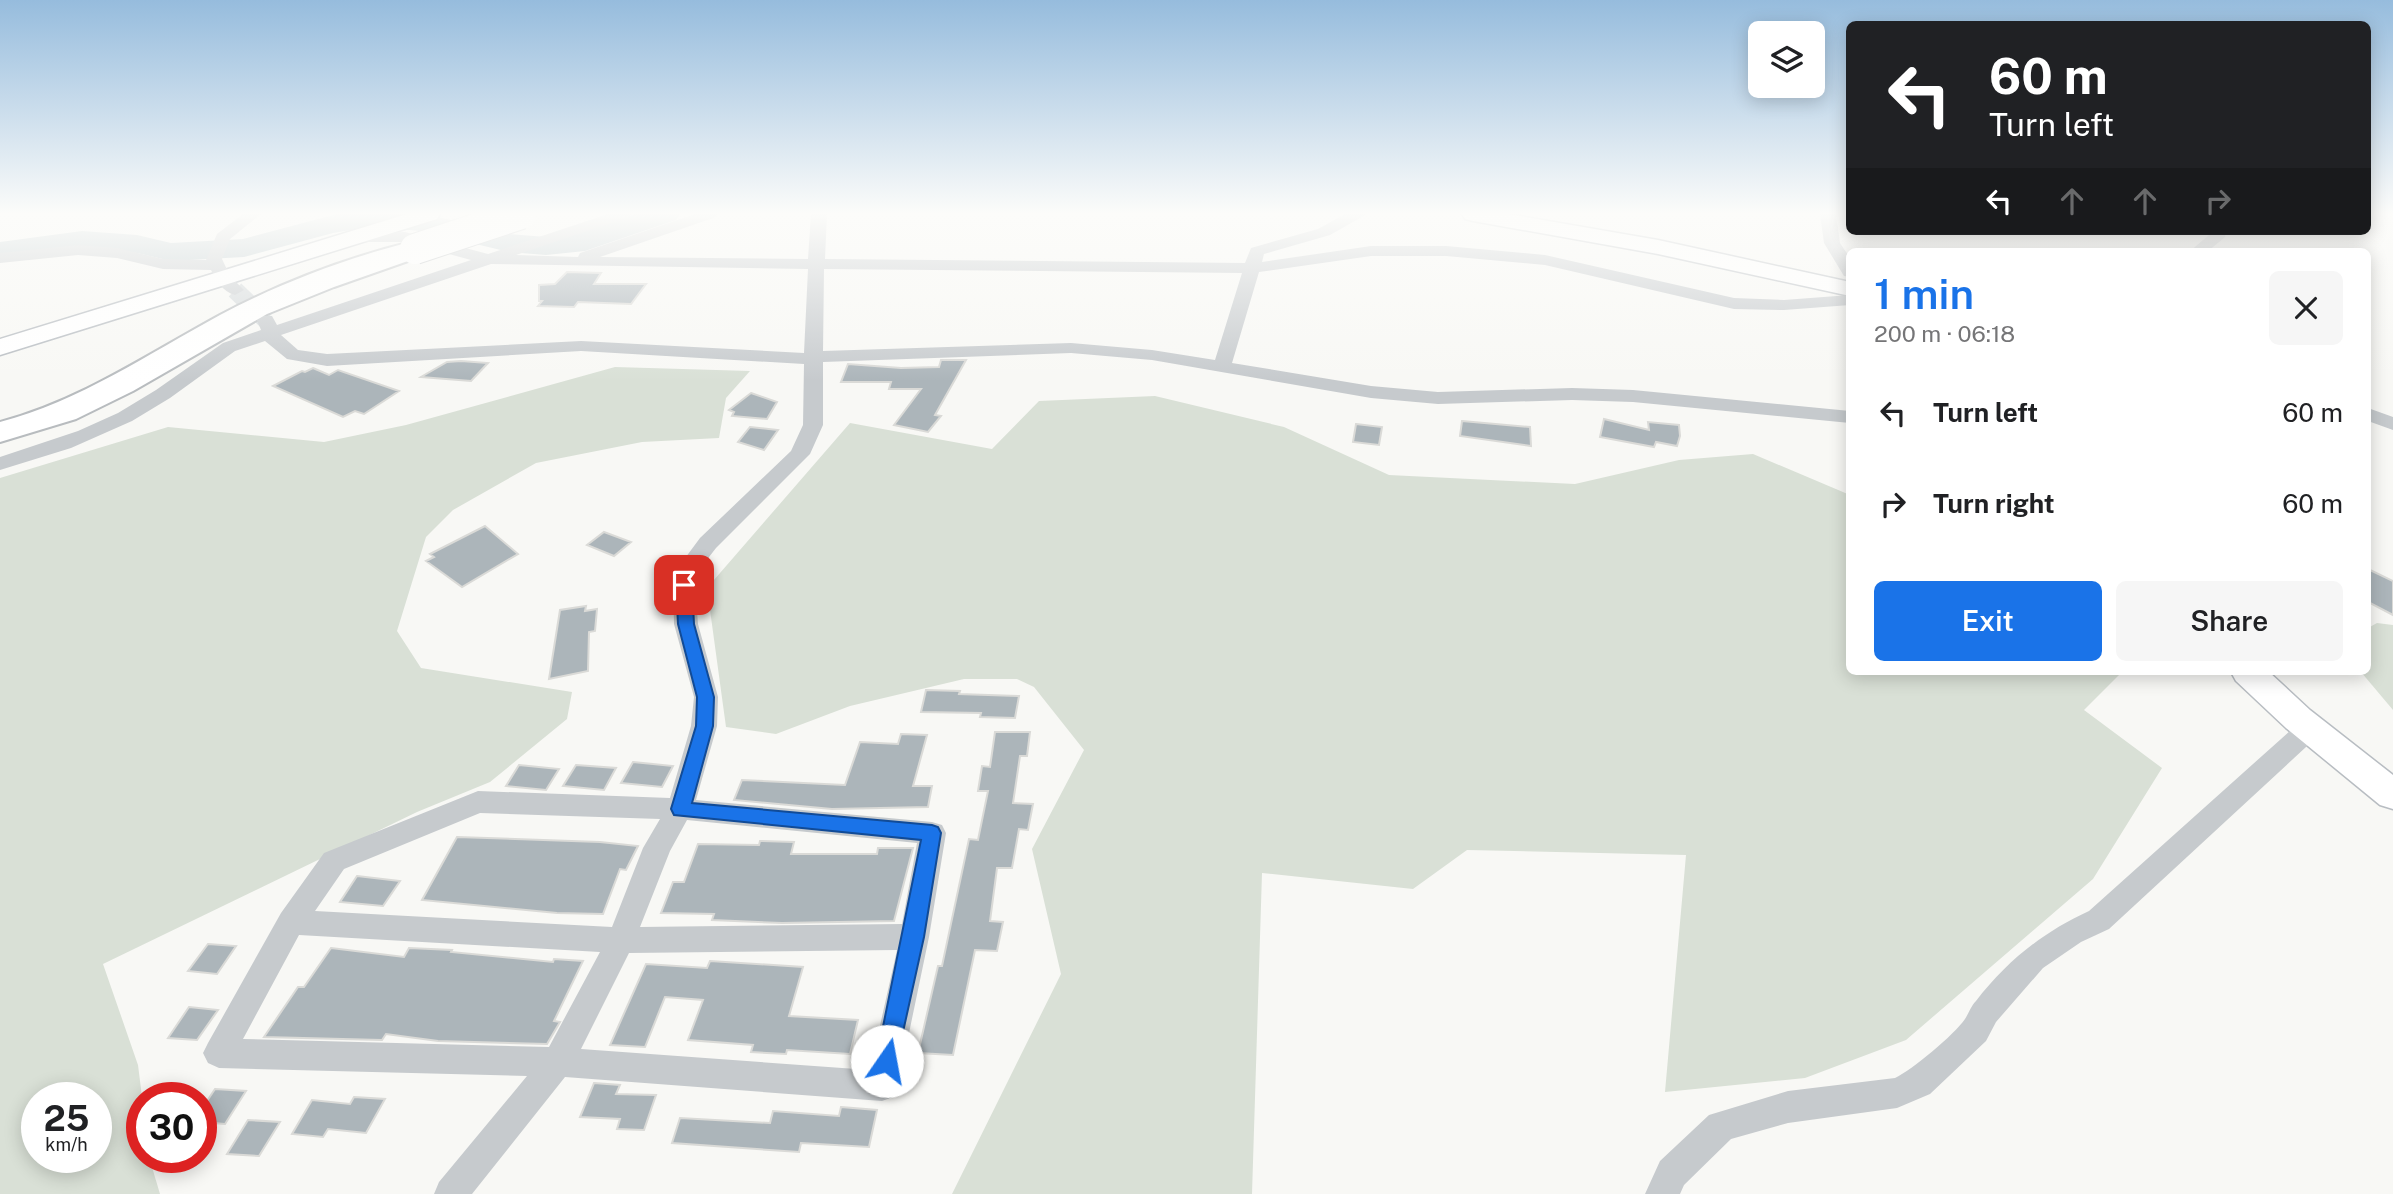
<!DOCTYPE html>
<meta charset="utf-8">
<style>
body{margin:0;font-family:"Public Sans",sans-serif;background:#f6f6f6;color:#202124;height:100vh;display:flex;flex-direction:column;font-size:26px;white-space:nowrap}
*{box-sizing:border-box;margin:0}
p{font-size:23px;color:#757577}
.icon{flex:none;width:38px;height:38px;fill:none;stroke:currentColor;stroke-width:2;stroke-linecap:round;stroke-linejoin:round}
.map{position:relative;flex:1;overflow:hidden}
.sheet{position:absolute;left:1846px;top:248px;width:525px;height:427px;display:flex;flex-direction:column;background:#fff;border-radius:10px;box-shadow:0 4px 18px #0003}
.sheet>*{flex:none}
.guide{position:absolute;left:1846px;top:21px;width:525px;height:214px;border-radius:10px;box-shadow:0 4px 18px #0003;background:#202124;color:#fff;overflow:hidden}
.tools{position:absolute;left:1748px;top:21px;display:grid;gap:14px}
.tools a{display:grid;place-items:center;width:77px;height:77px;border-radius:10px;background:#fff;box-shadow:0 4px 18px #0003;font-size:35px}
.speed{position:absolute;left:21px;top:1082px;display:flex;gap:14px;font-size:35px;font-weight:700;text-align:center}
.speed>*{display:grid;place-content:center;width:91px;height:91px;border-radius:50%;background:#fff;box-shadow:0 4px 18px #0003;line-height:1}
.speed small{font-size:18px;font-weight:400}
.speed .limit{border:10px solid #d22;background:#fff;color:#111}
.pin{position:absolute;display:grid;place-items:center;width:60px;height:60px;color:#fff;margin:-30px;border-radius:14px;box-shadow:0 4px 10px #0006}
.me{position:absolute;width:77px;margin:-38px;rotate:12deg;stroke-linejoin:round;filter:drop-shadow(0 0 5px #0008)}
.turn{display:flex;align-items:center;gap:24px;height:147px;padding:0 28px;font-size:32px}
.turn .icon{width:91px;height:91px;stroke-width:2.5}
.turn b{display:block;font-size:49px;line-height:60px}
.lanes{display:flex;align-items:center;height:66px;padding:0 28px;background:#0003;justify-content:center;gap:35px;direction:ltr}
.lanes .off{opacity:.35}
.round{display:grid;place-items:center;flex:none;width:74px;height:74px;border-radius:10px;background:#f6f6f6}
.overview{display:flex;align-items:center;justify-content:space-between;height:119px;padding:0 28px}
h1{font-size:42px;font-weight:600;line-height:52px;color:#1a73e8}
.button{display:flex;gap:14px;margin-top:auto;padding:14px 28px}
.button a{flex:1;height:80px;border-radius:10px;background:#1a73e8;color:#fff;font-size:28px;font-weight:600;line-height:80px;text-align:center}
.button a+a{background:#f6f6f6;color:#202124}
ul{padding:0;list-style:none}
li{display:flex;align-items:center;gap:21px;height:91px;padding:0 28px}
li div{flex:1}
li b{display:block;font-size:26px}
li em{font-style:normal}
.map>svg:first-child{display:block}
.green{fill:#d9e0d6;fill-rule:evenodd}
.lines{fill:none;stroke-linecap:round;stroke-linejoin:round}
.river{fill:#bcc9cd;fill-rule:evenodd}
.building{fill:#acb5ba;stroke:#dadad7;stroke-width:2}
.street-tunnel{stroke:#d3d8da;stroke-width:18;stroke-dasharray:18 9;stroke-linecap:butt}
.secondary-casing{stroke:#b8bdc2;stroke-width:3}
.highway-casing{stroke:#b8bcbf;stroke-width:4}
.street{fill:#c6cacd;fill-rule:evenodd}
.secondary{fill:#fff;fill-rule:evenodd}
.highway{fill:#fff;fill-rule:evenodd}
.highway-bridge-casing{stroke:#b8bcbf;stroke-width:32;stroke-linecap:butt}
.highway-bridge{stroke:#fff;stroke-width:30}
.route{fill:#1a73e8;stroke:#114b97;stroke-width:2}
</style>
<div class="map">
<svg width="2393" height="1194" viewBox="0 0 2393 1194">
<rect width="100%" height="100%" fill="#f8f8f5"/>
<!-- green -->
<path class="green" d="M615,367L750,371L726,398L719,438L642,442L536,463L453,510L426,537L397,631L421,668L572,692L567,719L490,782L417,812L103,964L138,1065L142,1097V1157H149L160,1194H0V478L168,427L324,442L406,425ZM37,1097H96V1157H37Z
M1155,396L1284,427L1389,475L1575,484L1679,460L1753,454L1850,495V672H2122L2084,710L2162,768L2093,879L1906,1040L1805,1078L1665,1092L1686,855L1467,850L1413,889L1262,873L1252,1194H952L1061,974L1032,849L1084,750L1034,687L1017,679H964L850,706L776,734L726,727L707,588L850,423L992,449L1039,401Z
M2377,623L2393,625V710L2361,672H2368V628Z"/>
<g class="lines">
<!-- river -->
<path class="river" d="M337,214H426L509,234L546,237L571,235L636,214H680L676,220L585,251L546,255L509,252L422,231L369,227L333,233L244,257L171,261L137,253L82,249L0,260V242L82,231L137,235L171,243L243,239Z"/>
</g>
<!-- building -->
<path class="building" d="M567,272L601,273L594,284H646L631,304L578,302L574,307L538,306L542,301H539V285L555,284Z
M941,360H966L935,415L941,416L928,432L894,425L921,389H889L891,382H841L848,364L901,368L939,367Z
M461,361L488,363L471,381L421,377L447,362Z
M313,368L329,375L338,370L399,391L364,414L355,411L343,417L273,386L302,371L305,372Z
M751,393L777,402L767,419L732,416L734,412L729,410Z
M1604,419L1649,430L1648,422L1679,425L1680,436L1677,446L1656,442L1654,447L1600,437Z
M1462,421L1530,427L1531,446L1460,436Z
M1356,424L1382,427L1379,445L1353,442Z
M750,427L778,430L764,450L738,442Z
M485,526L518,554L462,587L426,561L434,557L430,554Z
M604,532L631,542L614,556L587,545Z
M2368,569L2393,581V615L2368,602Z
M586,606L585,611L597,609L595,631L589,632L588,671L549,679L560,610Z
M926,690L960,691L959,694L1019,696L1015,718L980,717L981,713L921,712Z
M995,732H1030L1027,756H1020L1013,803L1033,804L1028,830L1019,829L1012,868H997L990,921L1003,922L997,951L975,950L953,1055L918,1053L938,966H942L969,839L978,840L988,791H978L982,766L990,767Z
M901,734L927,735L913,786H932L928,807L832,809L734,800L742,780L845,785L860,742L898,744Z
M633,762L673,766L662,787L621,783Z
M519,765L559,769L546,790L506,786Z
M576,765L616,768L604,790L563,786Z
M457,837L600,842L638,846L626,870L620,869L603,914L557,913L422,900Z
M760,841L794,842L791,854H877L878,848H913L894,921L782,923L712,920L714,914L661,913L673,882H684L698,844L759,845Z
M357,876L400,881L383,906L340,902Z
M208,944L236,946L217,974L188,971Z
M331,948L404,957L409,948L452,950L451,952L553,962L554,959L583,961L554,1021L560,1022L547,1044L438,1041L386,1034L382,1040L264,1037L298,987H304Z
M710,961L803,967L789,1016L858,1020L850,1054L787,1050L786,1054L751,1052L753,1045L688,1040L703,1000L665,997L645,1047L610,1045L646,964L707,968Z
M189,1007L218,1010L197,1040L168,1038Z
M594,1083L620,1085L616,1094L656,1095L644,1130L617,1129L620,1119L580,1117Z
M215,1089L246,1091L225,1124L201,1122V1110Z
M354,1097L385,1099L366,1133L328,1129L323,1137L292,1134L312,1100L350,1104Z
M841,1107L877,1110L869,1147L801,1143L799,1152L672,1143L680,1118L770,1123L773,1111L839,1116Z
M248,1120L280,1122L259,1156L227,1154Z"/>
<g class="lines">
<!-- street-tunnel -->
<path class="street-tunnel" d="M235,290L266,320"/>
<defs>
<path id="secondary" d="M407,214H440L437,219L0,355V339Z
M1462,214H1508L1658,240L1850,282V296L1658,254L1473,221L1465,219Z
M2231,672H2269L2310,710L2393,775V809L2380,805L2286,728L2236,681Z"/>
<path id="highway" d="M415,241L425,243L429,249L425,255L334,287L267,314L133,391L76,419L0,442V422C80,401 148,354 220,315C280,283 349,257 415,241Z"/>
</defs>
<!-- secondary casing -->
<use href="#secondary" class="secondary-casing"/>
<!-- highway casing -->
<use href="#highway" class="highway-casing"/>
<!-- street -->
<path class="street" d="M243,214H261L230,239L222,259L230,276L244,290L235,295C223,292 216,280 211,270L163,269L117,258L78,255L0,263V253L78,245L117,248L163,259L206,260L217,234Z
M608,214H631L629,217L516,255L578,257L580,253L695,214H718L716,217L600,257L808,259L811,214H827L825,259L1245,263L1251,248L1318,229L1345,214H1367L1330,235L1264,254L1262,262L1371,246H1446L1545,255L1734,298L1784,300L1850,295V305L1784,310L1734,309L1545,265L1446,256H1371L1259,272L1232,363L1371,386L1438,392L1572,388L1633,390L1850,411V423L1633,402L1572,400L1438,404L1371,398L1152,360L1071,353L823,362V425L810,454L716,548L699,570L695,585L698,624L718,697L717,726L696,800L932,822L942,825L946,833L929,937L898,1086L893,1097L882,1101L565,1077L472,1194H434L439,1182L527,1076L219,1068L208,1063L203,1053L208,1043L281,913L324,853L478,791L670,798L691,726L694,697L674,624L673,585L677,569L700,538L791,451L803,425L804,364L581,351L327,366L287,359L265,341L235,351L170,398L132,421L71,448L0,470V457L78,431L118,413L156,390L223,343L261,330L257,320L260,316H272L277,325L471,260L405,242H355L347,237L349,234L405,232L488,254ZM491,264L808,269L804,353L581,341L327,354L298,350L281,335ZM824,269L1242,273L1215,360L1152,350L1071,343L823,351ZM480,813L660,819L643,848L612,927L315,911L344,869ZM687,820L917,843L902,924L640,927L670,851ZM299,935L600,952L549,1047L243,1039ZM897,950L870,1070L581,1049L629,953Z
M1820,214H1836L1840,243L1850,258V277L1844,276L1824,243Z
M2210,231H2226L2225,237L2207,252H2189L2209,235Z
M2368,408L2393,417V430L2368,421Z
M2310,719L2319,721L2323,728L2319,735L2109,929L2081,942L2043,968L1996,1022L1986,1041L1930,1094L1897,1108L1788,1123L1731,1139L1684,1185L1680,1194H1645L1660,1161L1709,1115L1788,1091L1895,1078C1912,1070 1954,1035 1965,1019C1969,1013 1971,1006 1976,1001C2007,961 2043,932 2089,911L2301,721Z"/>
<!-- secondary -->
<use href="#secondary" class="secondary"/>
<!-- highway -->
<use href="#highway" class="highway"/>
<defs>
<path id="highway-bridge" d="M415,249L521,214"/>
</defs>
<!-- highway-bridge casing -->
<use href="#highway-bridge" class="highway-bridge-casing"/>
<!-- highway-bridge -->
<use href="#highway-bridge" class="highway-bridge"/>
</g>
<!-- sky -->
<linearGradient id="sky" x2="0" y2="1"><stop stop-color="#96bcdd"/><stop offset="0.56" stop-color="#fcfcfa"/><stop offset="1" stop-color="#fcfcfa" stop-opacity="0"/></linearGradient>
<rect width="2393" height="381" fill="url(#sky)"/>
<!-- route -->
<path class="route" d="M684,580L692,585L694,624L714,697L713,726L692,803L932,825L938,827L941,833L924,937L895,1068L887,1071L880,1068L876,1061L921,840L674,815L671,809L696,726L697,697L678,624L676,585Z"/>
</svg>
<div class="tools">
<a><svg class="icon" aria-label="layers" viewBox="0 0 24 24"><path d="M12 4l9 5-9 5-9-5zM3 14l9 5 9-5"/></svg></a>
</div>
<div class="speed"><div>25<small>km/h</small></div><div class="limit">30</div></div>
<div class="pin" style="left:684px;top:585px;background:#d93025"><svg class="icon" aria-label="arrive" viewBox="0 0 24 24"><path d="M6 21V4h12l-3 4 3 4H6"/></svg></div>
<svg class="me" style="left:887px;top:1061px" viewBox="-20 -20 40 40"><circle r="19" fill="#fff"/><path d="M0-13L10 11 0 6-10 11z" fill="#1a73e8"/></svg>
<div class="guide">
<div class="turn"><svg class="icon" aria-label="left" viewBox="0 0 24 24"><path d="M17 20v-9H6M10 6l-5 5 5 5"/></svg><div><b>60 m</b>Turn left</div></div>
<div class="lanes"><svg class="icon" aria-label="left" viewBox="0 0 24 24"><path d="M17 20v-9H6M10 6l-5 5 5 5"/></svg><svg class="icon off" aria-label="ahead" viewBox="0 0 24 24"><path d="M12 20V5M6 11l6-6 6 6"/></svg><svg class="icon off" aria-label="ahead" viewBox="0 0 24 24"><path d="M12 20V5M6 11l6-6 6 6"/></svg><svg class="icon off" aria-label="right" viewBox="0 0 24 24"><path d="M7 20v-9h11M14 6l5 5-5 5"/></svg></div>
</div>
<section class="sheet">
<div class="overview"><div><h1>1 min</h1><p>200 m · 06:18</p></div><a class="round"><svg class="icon" aria-label="close" viewBox="0 0 24 24"><path d="M6 6l12 12M18 6L6 18"/></svg></a></div>
<ul>
<li><svg class="icon" aria-label="left" viewBox="0 0 24 24"><path d="M17 20v-9H6M10 6l-5 5 5 5"/></svg><div><b>Turn left</b></div><em>60 m</em></li>
<li><svg class="icon" aria-label="right" viewBox="0 0 24 24"><path d="M7 20v-9h11M14 6l5 5-5 5"/></svg><div><b>Turn right</b></div><em>60 m</em></li>
</ul>
<div class="button"><a>Exit</a><a>Share</a></div>
</section>
</div>
